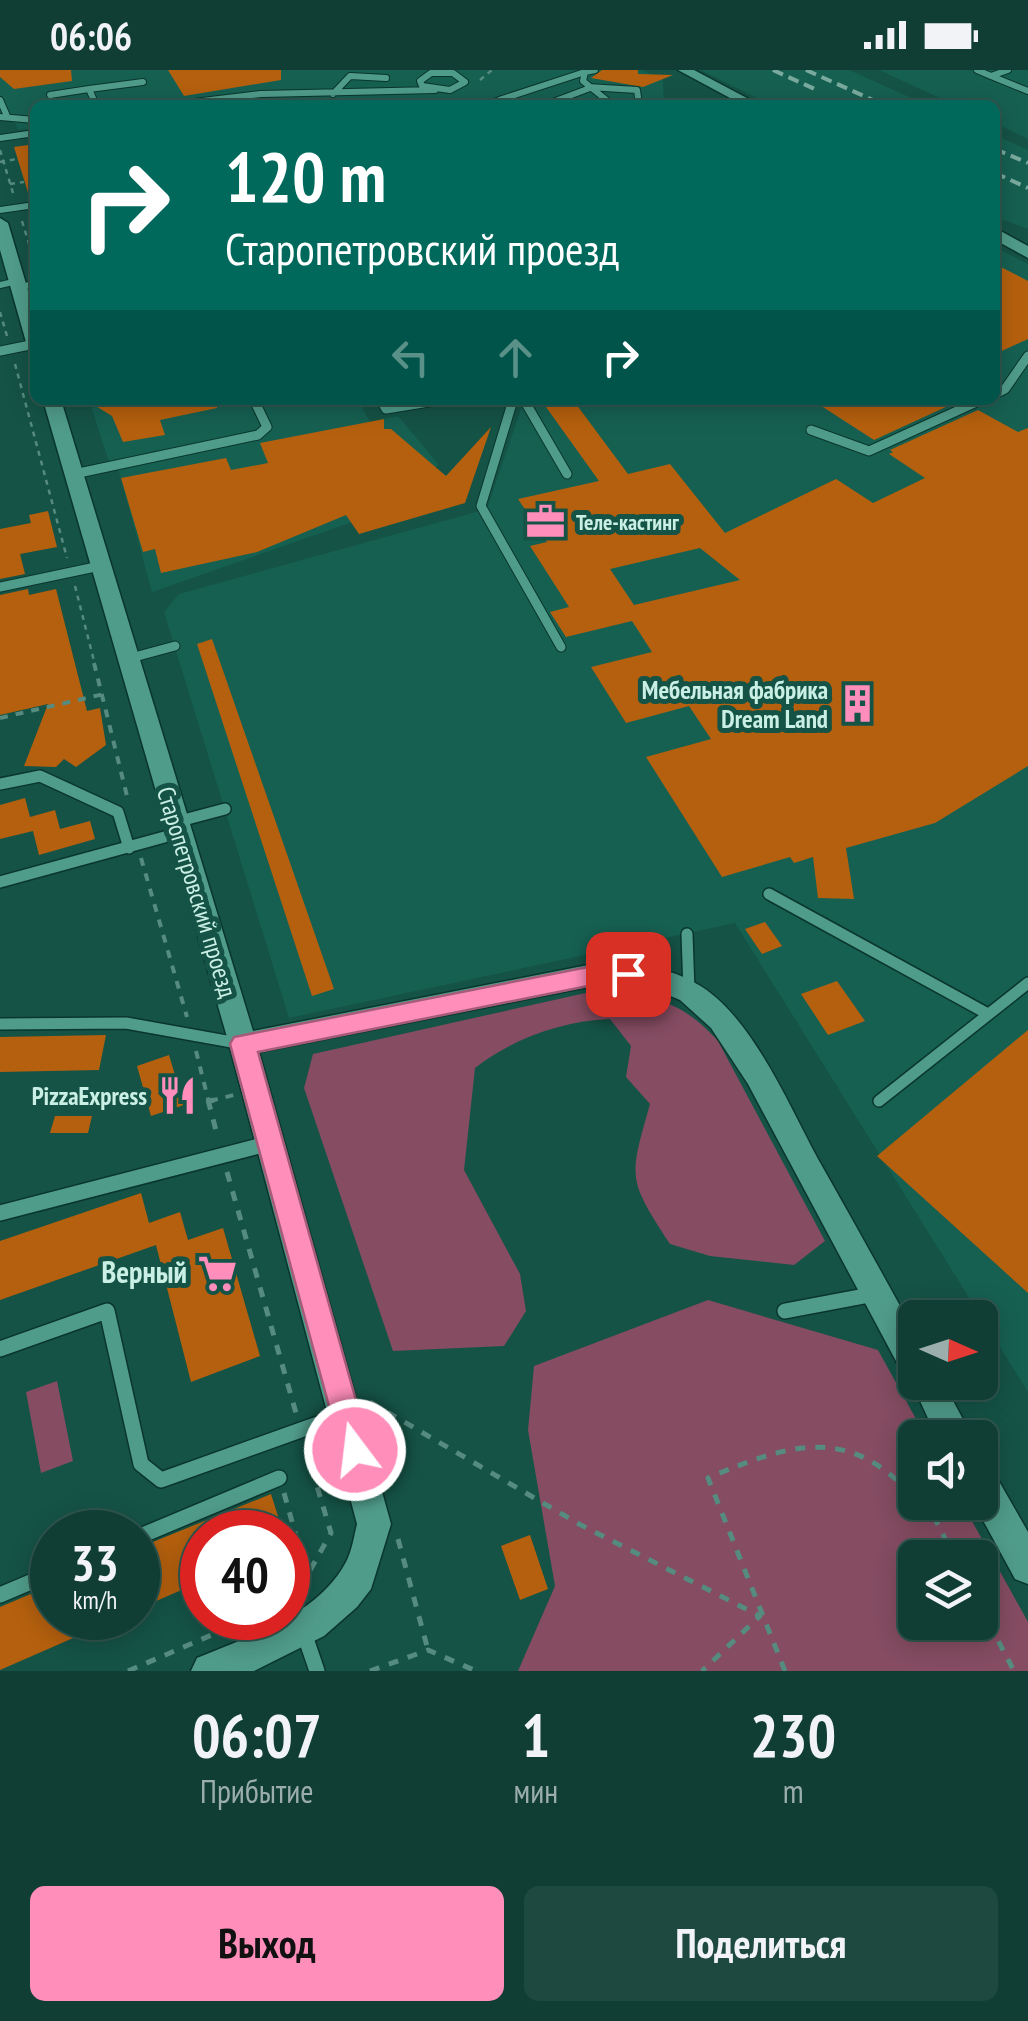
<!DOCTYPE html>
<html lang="ru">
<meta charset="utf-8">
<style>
body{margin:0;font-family:"PT Sans Narrow",sans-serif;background:#1e4940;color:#f1f3f6;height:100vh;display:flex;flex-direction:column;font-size:38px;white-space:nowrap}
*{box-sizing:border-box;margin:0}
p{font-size:32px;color:#9caeac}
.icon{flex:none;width:55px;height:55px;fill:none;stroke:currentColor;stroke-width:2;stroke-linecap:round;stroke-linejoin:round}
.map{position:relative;height:1601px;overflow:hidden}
.details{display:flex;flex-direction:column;background:#103e34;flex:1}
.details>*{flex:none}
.guide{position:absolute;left:30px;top:30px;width:970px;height:305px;border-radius:15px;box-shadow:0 5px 25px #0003,0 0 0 2px #30574f;background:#00695c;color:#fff;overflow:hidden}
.needle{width:65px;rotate:93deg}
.fabs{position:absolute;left:898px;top:1230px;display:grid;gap:20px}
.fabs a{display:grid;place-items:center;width:100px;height:100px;border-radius:15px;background:#103e34;box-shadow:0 5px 25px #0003,0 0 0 2px #30574f;font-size:50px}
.speed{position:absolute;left:30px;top:1440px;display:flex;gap:20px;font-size:50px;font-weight:700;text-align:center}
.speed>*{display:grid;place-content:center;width:130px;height:130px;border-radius:50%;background:#103e34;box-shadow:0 5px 25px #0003,0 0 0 2px #30574f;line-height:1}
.speed small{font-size:25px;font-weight:400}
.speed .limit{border:15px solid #d22;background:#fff;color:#111}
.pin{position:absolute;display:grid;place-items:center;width:85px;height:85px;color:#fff;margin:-42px;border-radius:20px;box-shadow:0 5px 15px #0006}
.me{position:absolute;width:110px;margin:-55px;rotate:345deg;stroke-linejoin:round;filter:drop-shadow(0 0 8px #0008)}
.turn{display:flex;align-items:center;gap:35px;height:210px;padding:0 30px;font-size:45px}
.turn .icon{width:130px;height:130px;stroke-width:2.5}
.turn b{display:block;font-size:70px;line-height:85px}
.lanes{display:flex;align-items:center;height:95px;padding:0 30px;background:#0003;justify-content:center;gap:50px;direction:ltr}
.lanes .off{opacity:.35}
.eta{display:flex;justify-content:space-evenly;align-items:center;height:170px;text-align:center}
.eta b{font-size:60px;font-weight:700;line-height:70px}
.cta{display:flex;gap:20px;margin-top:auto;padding:20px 30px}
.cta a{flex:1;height:115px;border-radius:15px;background:#ff8eba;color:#111;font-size:40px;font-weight:700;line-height:115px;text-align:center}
.cta a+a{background:#1e4940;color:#f1f3f6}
.status{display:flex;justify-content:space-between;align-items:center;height:70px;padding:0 50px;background:#103e34;direction:ltr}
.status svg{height:28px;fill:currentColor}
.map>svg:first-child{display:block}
.built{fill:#166052}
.green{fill:#854c62;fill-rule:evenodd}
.building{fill:#b5600e;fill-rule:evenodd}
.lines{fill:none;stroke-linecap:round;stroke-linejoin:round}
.service-far3-casing{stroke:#0a362d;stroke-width:8}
.service-far2-casing{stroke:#0a362d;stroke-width:11}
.service-far1-casing{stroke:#0a362d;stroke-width:14}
.service-casing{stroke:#0a362d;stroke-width:18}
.tertiary-casing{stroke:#0a362d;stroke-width:3}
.path-far2{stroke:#568b7f;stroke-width:2.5;stroke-dasharray:5 5;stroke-linecap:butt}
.path-far1{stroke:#568b7f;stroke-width:4;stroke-dasharray:8 8;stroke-linecap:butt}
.path{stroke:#568b7f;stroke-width:5;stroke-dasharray:10 10;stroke-linecap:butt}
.service-far3{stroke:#509c8a;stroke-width:6}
.service-far2{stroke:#509c8a;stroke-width:9}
.service-far1{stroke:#509c8a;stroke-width:11}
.service{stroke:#509c8a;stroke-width:15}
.tertiary{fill:#509c8a;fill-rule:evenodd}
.rail{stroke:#7aaa9e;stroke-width:4;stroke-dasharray:11 6;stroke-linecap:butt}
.route{fill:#ff8eba;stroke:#a65c79;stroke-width:2.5}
.labels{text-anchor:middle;stroke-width:10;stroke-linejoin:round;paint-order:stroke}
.far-poi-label{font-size:22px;font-weight:bold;fill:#caefe4;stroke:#155346;text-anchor:start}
.poi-label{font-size:25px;font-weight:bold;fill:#caefe4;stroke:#155346;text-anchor:end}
.street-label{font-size:25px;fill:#caefe4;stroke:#155346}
.near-poi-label{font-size:30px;font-weight:bold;fill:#caefe4;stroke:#155346;text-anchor:end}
</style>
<div class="status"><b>06:06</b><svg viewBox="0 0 49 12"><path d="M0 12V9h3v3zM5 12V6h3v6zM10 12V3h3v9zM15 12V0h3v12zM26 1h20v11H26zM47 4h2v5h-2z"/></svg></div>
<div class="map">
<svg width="1028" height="1601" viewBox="0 0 1028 1601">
<rect width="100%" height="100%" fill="#155346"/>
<!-- built -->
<path class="built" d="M0,0H642L663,10L664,35H35V58L18,60L12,45L0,46Z
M701,0H849L927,35H771Z
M879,0H1028V69L995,53V35H955Z
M995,65L1028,80V159L995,147Z
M995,177L1028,194V1322L735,853L289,948L164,542L179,524L487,439L524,330H995Z
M89,330H358L370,352L398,346L439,395L361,449L152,522L116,391L109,392Z"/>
<!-- green -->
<path class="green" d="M590,922C650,927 676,925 718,971L825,1171L794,1195L710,1186L670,1174C627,1108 629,1109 650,1034L626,1007L631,976L610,949C562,951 514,968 475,998L464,1100L520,1204L526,1241L504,1276L393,1281L304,1018L313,984Z
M708,1230L878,1280L926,1367L915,1368V1432L962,1433L1028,1552V1601H518L555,1516L528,1360L534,1296ZM915,1488H980V1552H915Z
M57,1311L73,1391L41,1403L26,1322Z"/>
<!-- building -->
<path class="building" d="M0,0H71L72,11L14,19L0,7Z
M168,0H281V10L184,26Z
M602,0H638V4L673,5L643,17L591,8Z
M35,74V128L30,129L14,77Z
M995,194L1028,211V269L995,284Z
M86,330H216L217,338L160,350L165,365L123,372L112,346Z
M541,330H573L628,404L670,394L725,463L836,409L873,433L925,408L889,384L893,382L890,380L978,340L1018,362L1028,358V696L935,753L846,778L854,829L818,828L813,787L794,793L790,787L722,807L646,687L711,669L689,636L626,653L591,597L652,582L632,551L566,567L550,542L569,537L530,476L547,472L518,429L599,411ZM700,478L740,510L634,535L610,499Z
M812,330H961L874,370Z
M384,349V359H391L446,406L491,357L465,433L359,464L346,445L257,482L161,503L155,479L143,482L121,408L226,388L231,400L268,393L260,373Z
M48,441L57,477L20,484L25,504L0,509V459L31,453L29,445Z
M28,519L29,525L56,519L87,641L100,638L106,675L76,697L64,689L56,697L24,696L48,634L0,645V525Z
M212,569L334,919L312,926L197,574Z
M25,728L30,747L55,740L60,759L90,751L95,769L39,785L33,761L0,769V735Z
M765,852L782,876L762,884L745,859Z
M837,911L865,951L828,965L801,924Z
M1028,960V1223L877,1086Z
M106,965L99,1000L0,1002V967Z
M169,985L184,1035L151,1046L137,996Z
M55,1046H92L88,1063H50Z
M141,1123L149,1153L180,1142L188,1170L223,1158L260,1286L191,1312L156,1175L0,1230V1171Z
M271,1424L283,1462H202V1511L138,1539V1478Z
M530,1465L548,1519L520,1530L501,1476Z
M52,1515V1548H119L0,1600V1537Z"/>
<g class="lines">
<defs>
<path id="service-far3" d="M595,0L585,2L583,11L609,32
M977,0L991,6
M1008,0L991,6L1028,21
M431,3H453L465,12L450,20L422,16L420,11Z
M588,17L637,20L639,35
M333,24L350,6L386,8
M50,25L89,19
M0,30L7,46
M96,35L89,19L143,12
M169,35L261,24L435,20
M487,35L502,29
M517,35L502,29L585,2
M545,35L590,18
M0,47L35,50
M0,68L35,63
M0,140L35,135
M0,215L17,211
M19,217L35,214"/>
<path id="service-far2" d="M0,281L35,274
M995,324L1005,319L1028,286
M381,330L386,339L441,330
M513,330L481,436L561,577
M524,330L567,404
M811,360L869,381L981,330
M74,404L258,365L267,357L254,330
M0,517L100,496
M127,589L175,576"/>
<path id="service-far1" d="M0,714L40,706L118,742L129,778
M176,752L225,739
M0,812L179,763
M769,824L988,944
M687,864L689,922
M0,954L126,953L243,974
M879,1031L1028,913"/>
<path id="service" d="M0,1143L267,1074
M785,1241L875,1224
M0,1279L107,1241L141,1394L161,1410L340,1346
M138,1467L279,1408
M0,1525L52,1503
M303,1560L317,1601"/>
<path id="tertiary" d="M678,0H694L760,35H743Z
M0,148L8,153L35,244V277L26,272L0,180Z
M995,158L1028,176V188L995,170Z
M43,330H61L253,961L593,894C629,893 665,895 697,914C751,944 789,1036 818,1089C851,1147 883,1205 915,1263V1312H943L973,1368H937L910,1309L904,1306L748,1014L711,958L680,930L654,919L593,916L259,982L391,1454L371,1519L357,1537L324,1566L254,1601H191L197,1588C249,1566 317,1546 346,1492C352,1481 354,1466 357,1454L229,974Z
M980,1394L992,1399L1028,1462V1514L1015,1509L973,1432H980Z"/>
</defs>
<!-- service-far3 casing -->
<use href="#service-far3" class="service-far3-casing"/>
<!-- service-far2 casing -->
<use href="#service-far2" class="service-far2-casing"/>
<!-- service-far1 casing -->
<use href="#service-far1" class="service-far1-casing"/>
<!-- service casing -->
<use href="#service" class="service-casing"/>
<!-- tertiary casing -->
<use href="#tertiary" class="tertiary-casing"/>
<!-- path-far2 -->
<path class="path-far2" d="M480,10L492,0
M133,35L155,32
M0,80L13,123
M0,92L17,89
M10,114L24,112
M22,151L35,193
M0,242L7,266
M15,294L67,488
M75,516L95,595"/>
<!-- path-far1 -->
<path class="path-far1" d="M94,593L128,730
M0,648L104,624
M141,788L187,947
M196,981L209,1033
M210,1031L234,1025"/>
<!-- path -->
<path class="path" d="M208,1030L218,1068
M210,1031L214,1030
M227,1102L296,1343
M370,1332L579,1454L760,1546L702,1601
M284,1423L298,1473L294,1527
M919,1432L935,1449L955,1488
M398,1469L428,1580
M288,1532L294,1529L331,1463L305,1376
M980,1536L1014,1601
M128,1601L251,1548
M370,1601L428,1580L476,1601
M785,1601L708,1408C791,1373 850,1354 915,1429"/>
<!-- service-far3 -->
<use href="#service-far3" class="service-far3"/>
<!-- service-far2 -->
<use href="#service-far2" class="service-far2"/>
<!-- service-far1 -->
<use href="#service-far1" class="service-far1"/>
<!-- service -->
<use href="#service" class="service"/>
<!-- tertiary -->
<use href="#tertiary" class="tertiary"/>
<!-- rail -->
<path class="rail" d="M773,0L819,21
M806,0L884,35
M995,79L1028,93
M995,103L1028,118"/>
</g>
<!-- route -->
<path class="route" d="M628,894L641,904L628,913L593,915L258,982L370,1380L366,1391L355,1396L344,1391L230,974L234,967L593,896Z"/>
<!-- icons -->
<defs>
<symbol id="office-bare" viewBox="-9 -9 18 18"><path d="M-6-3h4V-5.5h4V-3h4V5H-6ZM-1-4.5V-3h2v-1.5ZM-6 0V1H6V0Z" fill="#ff8eba" stroke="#155346" stroke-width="2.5" paint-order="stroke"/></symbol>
<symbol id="building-bare" viewBox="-9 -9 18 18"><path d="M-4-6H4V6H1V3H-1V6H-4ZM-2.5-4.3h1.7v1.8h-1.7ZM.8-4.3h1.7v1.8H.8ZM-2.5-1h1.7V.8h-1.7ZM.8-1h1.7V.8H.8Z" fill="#ff8eba" stroke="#155346" stroke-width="2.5" paint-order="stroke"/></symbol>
<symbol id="restaurant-bare" viewBox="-9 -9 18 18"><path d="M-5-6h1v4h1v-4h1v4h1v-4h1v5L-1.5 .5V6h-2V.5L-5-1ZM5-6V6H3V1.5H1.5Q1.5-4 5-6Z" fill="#ff8eba" stroke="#155346" stroke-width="2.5" paint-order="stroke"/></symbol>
<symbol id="supermarket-bare" viewBox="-9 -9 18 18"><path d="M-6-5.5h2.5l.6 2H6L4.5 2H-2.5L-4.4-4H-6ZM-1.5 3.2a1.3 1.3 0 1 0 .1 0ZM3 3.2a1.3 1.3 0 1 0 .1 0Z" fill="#ff8eba" stroke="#155346" stroke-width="2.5" paint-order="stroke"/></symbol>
</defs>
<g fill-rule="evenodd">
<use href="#office-bare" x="518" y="424" width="55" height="55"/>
<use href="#building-bare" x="830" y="606" width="55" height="55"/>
<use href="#restaurant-bare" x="150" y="998" width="55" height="55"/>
<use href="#supermarket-bare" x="190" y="1176" width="55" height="55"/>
</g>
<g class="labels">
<!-- far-poi labels -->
<g class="far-poi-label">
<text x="576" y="460">Теле-кастинг</text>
</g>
<!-- poi labels -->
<g class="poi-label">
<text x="828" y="629">Мебельная фабрика<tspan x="828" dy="29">Dream Land</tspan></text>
<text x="147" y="1035">PizzaExpress</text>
</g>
<!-- street labels -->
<g class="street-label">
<text transform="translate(197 822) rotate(73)" y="9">Старопетровский проезд</text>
</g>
<!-- near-poi labels -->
<g class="near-poi-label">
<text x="187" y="1213">Верный</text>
</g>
</g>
</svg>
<div class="fabs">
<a><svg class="needle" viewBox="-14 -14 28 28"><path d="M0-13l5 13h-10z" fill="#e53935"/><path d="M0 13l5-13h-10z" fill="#9caeac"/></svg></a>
<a><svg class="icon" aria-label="sound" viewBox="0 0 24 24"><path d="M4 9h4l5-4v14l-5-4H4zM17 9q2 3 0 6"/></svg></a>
<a><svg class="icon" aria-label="layers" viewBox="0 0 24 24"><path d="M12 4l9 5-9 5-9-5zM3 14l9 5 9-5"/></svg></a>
</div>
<div class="speed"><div>33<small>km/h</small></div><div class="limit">40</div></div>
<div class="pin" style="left:628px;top:904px;background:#d93025"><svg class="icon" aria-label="arrive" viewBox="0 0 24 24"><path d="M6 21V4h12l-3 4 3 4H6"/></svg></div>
<svg class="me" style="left:355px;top:1380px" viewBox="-20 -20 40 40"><circle r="17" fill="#ff8eba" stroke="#fff" stroke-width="3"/><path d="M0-11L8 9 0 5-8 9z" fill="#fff"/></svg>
<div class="guide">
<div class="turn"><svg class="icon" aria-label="right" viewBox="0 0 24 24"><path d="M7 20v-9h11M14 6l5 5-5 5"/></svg><div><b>120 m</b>Старопетровский проезд</div></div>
<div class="lanes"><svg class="icon off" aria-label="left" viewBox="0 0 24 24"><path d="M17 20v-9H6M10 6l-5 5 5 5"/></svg><svg class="icon off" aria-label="ahead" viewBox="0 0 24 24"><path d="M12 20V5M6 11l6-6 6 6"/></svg><svg class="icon" aria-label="right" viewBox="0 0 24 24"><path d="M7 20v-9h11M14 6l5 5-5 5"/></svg></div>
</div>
</div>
<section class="details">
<div class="eta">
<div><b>06:07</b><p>Прибытие</p></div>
<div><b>1</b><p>мин</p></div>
<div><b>230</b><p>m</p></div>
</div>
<div class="cta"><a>Выход</a><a>Поделиться</a></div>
</section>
